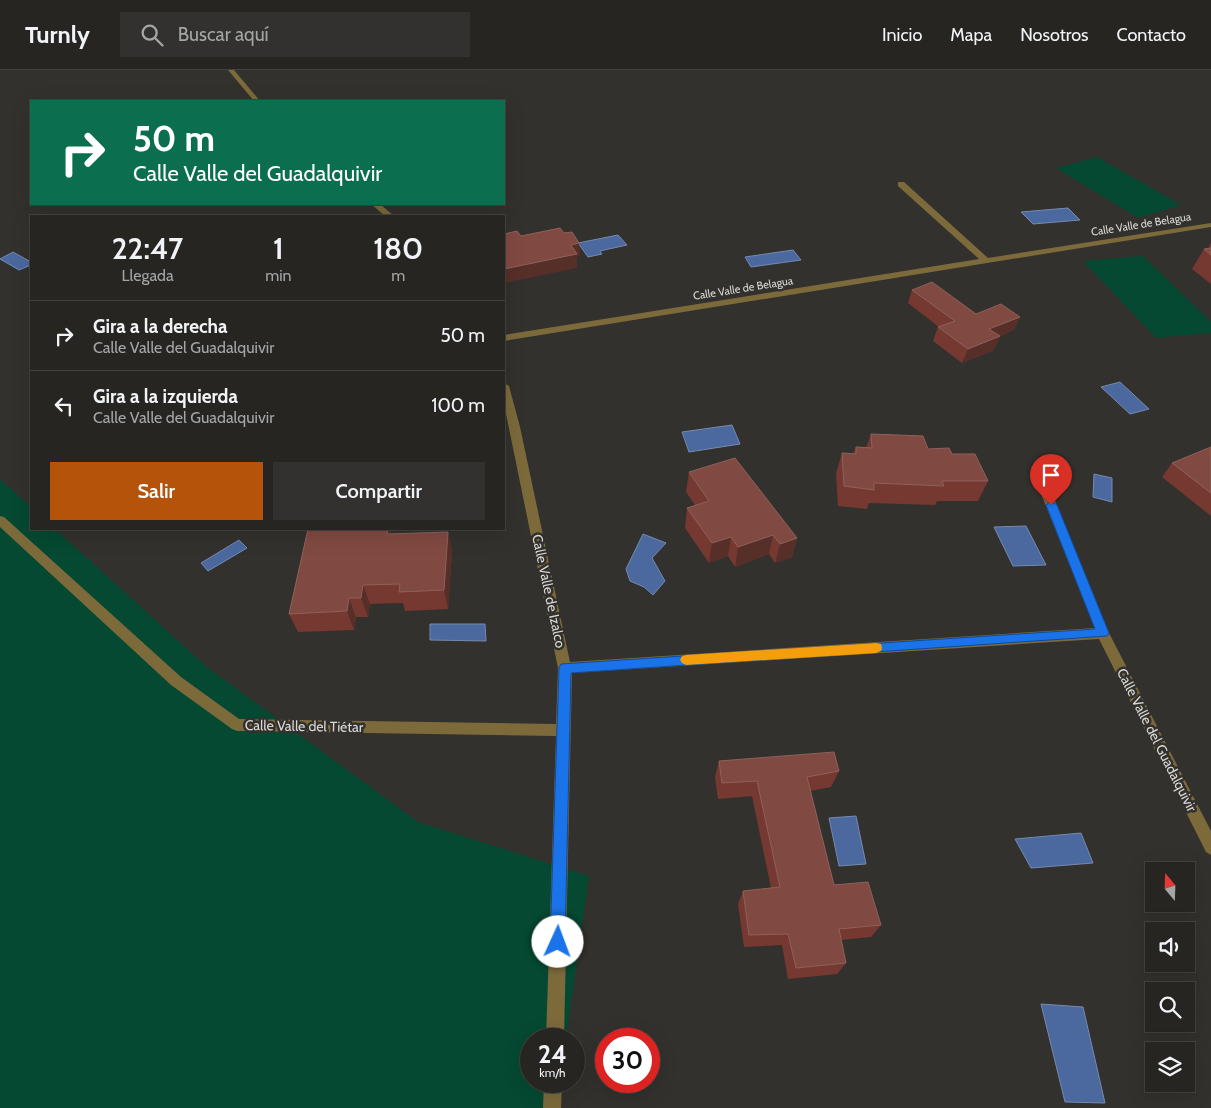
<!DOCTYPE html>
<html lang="es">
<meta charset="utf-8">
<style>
body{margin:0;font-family:Cabin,sans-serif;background:#32312f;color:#f1f3f6;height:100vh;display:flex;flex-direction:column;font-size:19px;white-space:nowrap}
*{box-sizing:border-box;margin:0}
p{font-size:16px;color:#a4a5a5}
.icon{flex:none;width:28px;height:28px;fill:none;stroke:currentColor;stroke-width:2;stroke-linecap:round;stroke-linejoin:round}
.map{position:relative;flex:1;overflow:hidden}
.sheet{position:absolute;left:30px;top:145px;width:475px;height:315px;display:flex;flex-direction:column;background:#262522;border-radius:0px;box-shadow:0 5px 20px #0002,0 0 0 1px #424240}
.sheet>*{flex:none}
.top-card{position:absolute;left:30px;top:30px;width:475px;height:105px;border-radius:0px;box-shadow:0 5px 20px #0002,0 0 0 1px #424240;background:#0b6e4f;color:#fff;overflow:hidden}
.needle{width:32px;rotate:341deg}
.fabs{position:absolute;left:1145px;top:792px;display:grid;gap:10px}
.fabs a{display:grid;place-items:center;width:50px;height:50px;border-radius:0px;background:#262522;box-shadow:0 5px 20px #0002,0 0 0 1px #424240;font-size:25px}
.speed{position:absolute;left:520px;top:958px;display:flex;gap:10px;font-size:25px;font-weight:700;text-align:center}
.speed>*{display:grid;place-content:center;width:65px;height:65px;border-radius:50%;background:#262522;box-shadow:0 5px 20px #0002,0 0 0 1px #424240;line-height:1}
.speed small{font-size:12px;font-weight:400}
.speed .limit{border:8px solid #d22;background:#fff;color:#111}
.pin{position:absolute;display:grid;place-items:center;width:42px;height:42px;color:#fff;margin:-51px -21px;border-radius:50% 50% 50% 0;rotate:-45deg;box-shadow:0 0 5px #0007}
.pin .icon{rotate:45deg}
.me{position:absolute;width:55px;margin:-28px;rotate:2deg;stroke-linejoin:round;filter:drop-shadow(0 0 4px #0008)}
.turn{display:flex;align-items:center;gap:18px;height:105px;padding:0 20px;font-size:22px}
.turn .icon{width:65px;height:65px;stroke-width:2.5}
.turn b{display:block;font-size:35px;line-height:42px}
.eta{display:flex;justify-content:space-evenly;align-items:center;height:85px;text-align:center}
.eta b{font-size:30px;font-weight:600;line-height:35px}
.primary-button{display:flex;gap:10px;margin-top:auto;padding:10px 20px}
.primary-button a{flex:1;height:58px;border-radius:0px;background:#b45309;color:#fff;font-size:20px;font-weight:600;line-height:58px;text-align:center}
.primary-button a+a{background:#32312f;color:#f1f3f6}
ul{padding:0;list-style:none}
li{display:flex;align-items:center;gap:15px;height:70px;padding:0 20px;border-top:1px solid #424240}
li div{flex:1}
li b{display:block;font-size:19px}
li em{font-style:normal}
header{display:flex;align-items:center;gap:30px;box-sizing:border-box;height:70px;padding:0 25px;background:#262522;border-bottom:1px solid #424240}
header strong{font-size:24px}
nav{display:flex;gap:28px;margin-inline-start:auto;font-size:18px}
.search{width:350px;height:45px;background:#32312f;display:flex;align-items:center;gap:12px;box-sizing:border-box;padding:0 18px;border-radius:0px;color:#a4a5a5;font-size:19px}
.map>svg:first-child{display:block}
.green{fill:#054932}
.water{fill:#4b689f;stroke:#768ab0}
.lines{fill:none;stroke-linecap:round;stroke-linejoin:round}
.minor{fill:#7c6a3b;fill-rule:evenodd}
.wall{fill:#753931}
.shaded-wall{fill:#562f28}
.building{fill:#804a42;stroke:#8e615a}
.route{fill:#1a73e8;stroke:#114b97}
.slow{fill:#f59e0b}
.labels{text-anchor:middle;stroke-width:5;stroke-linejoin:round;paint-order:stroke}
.far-street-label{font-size:11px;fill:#dbd9d7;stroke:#33312e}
.street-label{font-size:14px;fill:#dbd9d7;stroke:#33312e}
</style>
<header>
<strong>Turnly</strong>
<div class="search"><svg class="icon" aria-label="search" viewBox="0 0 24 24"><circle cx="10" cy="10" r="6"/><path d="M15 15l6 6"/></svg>Buscar aquí</div>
<nav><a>Inicio</a><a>Mapa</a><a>Nosotros</a><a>Contacto</a></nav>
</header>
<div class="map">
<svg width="1211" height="1038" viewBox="0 0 1211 1038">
<rect width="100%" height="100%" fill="#33312e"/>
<!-- green -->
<path class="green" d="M1097,87L1181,135L1138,148L1056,98Z
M1143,186L1211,252V263L1156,268L1083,191Z
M0,409L31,437V459H55L207,597L418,752L589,806L566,969H531V1011H560L556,1038H0Z"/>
<!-- water -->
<path class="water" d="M1068,138L1080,150L1033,154L1021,142Z
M618,165L627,175L600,181L602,184L588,187L578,173Z
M793,180L801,190L751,197L745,187Z
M13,182L31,192V195L19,200L0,189Z
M1120,312L1149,339L1130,344L1101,317Z
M732,355L740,374L689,382L682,362Z
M1094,404L1112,408V432L1093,427Z
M1026,456L1046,495L1013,496L994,457Z
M643,464L666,473L652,488L665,511L653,525L644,517L630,511L626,499Z
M239,470L247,478L208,501L201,493Z
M430,554H485L486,571L430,570Z
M856,746L866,794L839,796L829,748Z
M1081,763L1093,793L1031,798L1015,769Z
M1041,934L1083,937L1105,1033L1065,1032Z"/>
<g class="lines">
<!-- minor -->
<path class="minor" d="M228,0H234L260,31H254Z
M898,112H904L988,188L1211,153V157L504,271V265L979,189L898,116Z
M371,134H380L394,146H385Z
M504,313L509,316L520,357L570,592L1095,558L1031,399L1033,396H1041L1109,563L1211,761V785L1206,782L1099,569L572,603L564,969H546L556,666L237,661L232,659L171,615L0,457V446L4,447L181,607L239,649L556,654L558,598L504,334Z
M544,1011H562L561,1038H543Z"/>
</g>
<!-- wall -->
<path class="wall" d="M1211,173V214L1192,199L1204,179H1208Z
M912,220L976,244L1020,247L1014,260L1000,266L994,280L962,293L933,271L938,257H939L908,233Z
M871,364L928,379L952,384L988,411L978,431H937L935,435L869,433L867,439L838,436L836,403L842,383L853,384L856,377L866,378Z
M1211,377V446L1162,407L1172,393Z
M689,402L797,468L792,487L775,493L769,484L735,497L728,486L709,493L685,458L687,438L695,435L686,422Z
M308,459H389L391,464L448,462L452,481L448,539L405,541L403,533L370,534L368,547H356L354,560L298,562L289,544Z
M719,691L839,701L831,717L810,721L834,815L881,855L871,867L841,870L846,893L837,904L788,909L782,875L744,877L738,834L743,821L771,818L752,726L718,729L715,707Z"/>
<!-- shaded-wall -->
<path class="shaded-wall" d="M579,173L580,186L577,187V198L504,213V199Z
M1020,247L1014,260L984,272L989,259Z
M1000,266L994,280L962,293L968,279Z
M388,459H389L394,475L387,464Z
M448,462L452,481L448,539L444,520Z
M773,465L769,484L735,497L738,477Z
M731,467L728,486L709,493L712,473Z
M797,468L792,487L775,493L780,474Z
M363,515L370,534L368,547L361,528Z
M349,528L356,547L354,560L347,541Z"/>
<!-- building -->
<path class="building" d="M560,158L564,163L572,162L579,173L571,175L577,184L504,199V164L517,161L521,166Z
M1211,178V185L1204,179Z
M932,212L976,244L1001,234L1020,247L989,259L1000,266L968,279L938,257L955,251L912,220Z
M871,364L923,366L928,379L949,378L952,384H975L988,411H942L944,416L874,413V420L844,416L842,383L856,384V377L872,378Z
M1211,377V423L1172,393Z
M735,388L797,468L780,474L773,465L738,477L731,467L712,473L687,438L709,431L689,402Z
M308,459H388L387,464L448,462L444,520L399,522L400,514L363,515L361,528H349L347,541L289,544Z
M834,682L839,701L807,707L834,815L868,812L881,855L839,859L846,893L796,898L788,864L749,865L743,821L780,817L757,711L722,713L719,691Z"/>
<!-- route -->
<path class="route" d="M1051,431L1057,435L1109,563L1107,566L571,603L565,872L563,878L558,880L552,878L550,872L559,598L561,594L1095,559L1046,435Z"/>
<!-- slow -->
<path class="slow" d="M876,573L881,574L882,578L881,581L876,583L686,595L682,593L680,590L682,586L686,585Z"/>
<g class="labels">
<!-- far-street labels -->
<g class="far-street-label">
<text transform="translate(1141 154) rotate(-9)" y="4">Calle Valle de Belagua</text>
<text transform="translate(743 218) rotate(-9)" y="4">Calle Valle de Belagua</text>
</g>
<!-- street labels -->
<g class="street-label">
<text transform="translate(549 521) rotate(78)" y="5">Calle Valle de Izalco</text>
<text transform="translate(304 656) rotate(1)" y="5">Calle Valle del Tiétar</text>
<text transform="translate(1157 670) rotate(63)" y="5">Calle Valle del Guadalquivir</text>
</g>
</g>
</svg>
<div class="fabs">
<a><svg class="needle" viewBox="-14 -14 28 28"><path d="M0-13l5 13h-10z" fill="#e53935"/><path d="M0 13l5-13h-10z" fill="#a4a5a5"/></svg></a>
<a><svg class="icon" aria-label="sound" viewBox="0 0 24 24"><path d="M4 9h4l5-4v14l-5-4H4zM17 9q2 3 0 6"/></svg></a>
<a><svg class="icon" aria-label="search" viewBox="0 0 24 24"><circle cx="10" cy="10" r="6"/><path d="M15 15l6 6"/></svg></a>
<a><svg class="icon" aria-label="layers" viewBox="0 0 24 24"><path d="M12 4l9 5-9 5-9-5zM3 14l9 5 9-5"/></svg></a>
</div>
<div class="speed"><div>24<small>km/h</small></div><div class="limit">30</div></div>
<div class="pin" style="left:1051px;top:435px;background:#d93025"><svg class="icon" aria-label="arrive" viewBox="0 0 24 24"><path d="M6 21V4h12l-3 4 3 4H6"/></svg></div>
<svg class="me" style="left:558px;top:872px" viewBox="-20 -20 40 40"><circle r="19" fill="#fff"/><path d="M0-13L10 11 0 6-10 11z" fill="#1a73e8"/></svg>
<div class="top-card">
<div class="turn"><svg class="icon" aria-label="right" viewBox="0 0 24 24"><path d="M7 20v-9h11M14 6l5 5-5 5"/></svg><div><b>50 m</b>Calle Valle del Guadalquivir</div></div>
</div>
<section class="sheet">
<div class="eta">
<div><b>22:47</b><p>Llegada</p></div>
<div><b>1</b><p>min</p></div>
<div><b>180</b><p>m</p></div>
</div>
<ul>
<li><svg class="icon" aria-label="right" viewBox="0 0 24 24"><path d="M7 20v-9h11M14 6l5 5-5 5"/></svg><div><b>Gira a la derecha</b><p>Calle Valle del Guadalquivir</p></div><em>50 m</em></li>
<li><svg class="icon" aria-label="left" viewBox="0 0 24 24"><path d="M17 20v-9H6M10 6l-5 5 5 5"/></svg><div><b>Gira a la izquierda</b><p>Calle Valle del Guadalquivir</p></div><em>100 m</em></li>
</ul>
<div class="primary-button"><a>Salir</a><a>Compartir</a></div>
</section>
</div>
